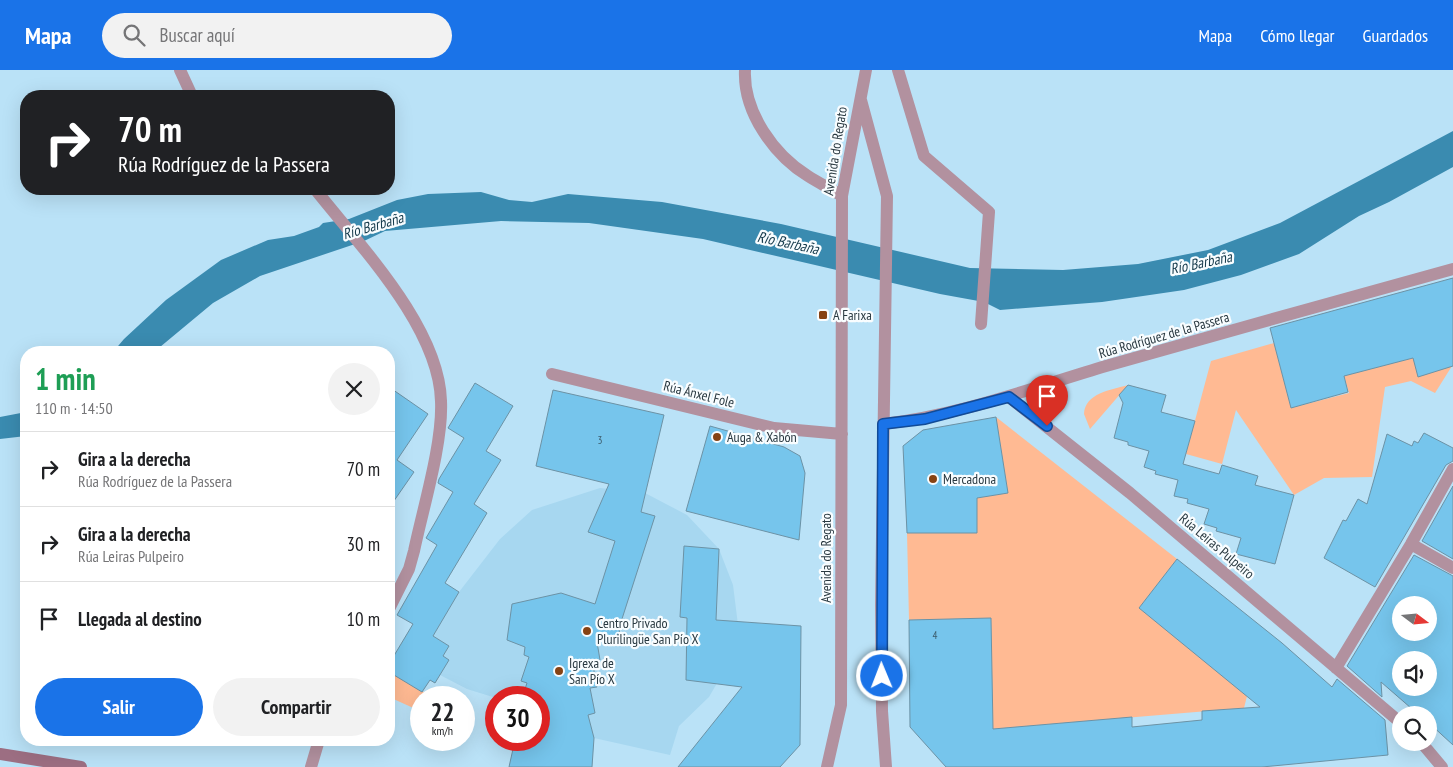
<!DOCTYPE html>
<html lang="es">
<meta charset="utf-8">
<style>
body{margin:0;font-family:"PT Sans Narrow",sans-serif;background:#f2f2f2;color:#202124;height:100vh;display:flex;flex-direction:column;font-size:19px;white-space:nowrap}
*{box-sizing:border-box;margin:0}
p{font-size:16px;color:#757577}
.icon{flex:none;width:28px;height:28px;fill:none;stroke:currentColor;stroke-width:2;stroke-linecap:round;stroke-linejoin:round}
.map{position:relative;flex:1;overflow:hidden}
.sheet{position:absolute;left:20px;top:276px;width:375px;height:400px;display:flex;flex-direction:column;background:#fff;border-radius:20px;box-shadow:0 5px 20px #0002}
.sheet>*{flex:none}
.banner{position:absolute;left:20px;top:20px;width:375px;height:105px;border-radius:20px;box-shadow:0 5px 20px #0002;background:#202124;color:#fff;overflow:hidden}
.needle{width:32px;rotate:106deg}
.controls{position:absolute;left:1392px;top:526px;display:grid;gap:10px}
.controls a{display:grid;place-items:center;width:45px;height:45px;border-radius:50%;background:#fff;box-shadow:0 5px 20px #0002;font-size:25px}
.speed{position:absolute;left:410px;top:616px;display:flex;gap:10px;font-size:25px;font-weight:700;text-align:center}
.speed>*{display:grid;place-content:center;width:65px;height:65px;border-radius:50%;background:#fff;box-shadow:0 5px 20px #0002;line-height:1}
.speed small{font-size:12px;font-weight:400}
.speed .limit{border:8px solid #d22;background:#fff;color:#111}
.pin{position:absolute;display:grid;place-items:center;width:42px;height:42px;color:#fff;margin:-51px -21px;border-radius:50% 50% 50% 0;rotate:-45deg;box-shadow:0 0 5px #0007}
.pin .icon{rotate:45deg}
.me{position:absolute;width:55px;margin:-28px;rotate:359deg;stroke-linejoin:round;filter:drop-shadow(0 0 4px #0008)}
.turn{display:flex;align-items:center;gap:18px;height:105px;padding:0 15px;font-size:22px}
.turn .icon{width:65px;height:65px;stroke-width:2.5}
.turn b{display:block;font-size:35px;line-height:42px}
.round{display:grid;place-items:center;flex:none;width:52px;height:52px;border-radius:26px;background:#f2f2f2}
.head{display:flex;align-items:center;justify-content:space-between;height:85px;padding:0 15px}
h1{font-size:30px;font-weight:700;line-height:38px;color:#1e9e55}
.cta{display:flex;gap:10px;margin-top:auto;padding:10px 15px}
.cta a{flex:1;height:58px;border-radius:30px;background:#1a73e8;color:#fff;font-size:20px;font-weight:700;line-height:58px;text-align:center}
.cta a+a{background:#f2f2f2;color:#202124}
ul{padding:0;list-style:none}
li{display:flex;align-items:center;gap:15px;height:75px;padding:0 15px;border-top:1px solid #e0e0e0}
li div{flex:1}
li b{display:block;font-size:19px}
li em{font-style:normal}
header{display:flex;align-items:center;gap:30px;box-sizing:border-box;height:70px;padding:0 25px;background:#1a73e8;color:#fff}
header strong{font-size:24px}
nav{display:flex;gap:28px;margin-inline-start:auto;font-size:18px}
.search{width:350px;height:45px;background:#f2f2f2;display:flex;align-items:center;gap:12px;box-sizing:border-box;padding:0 18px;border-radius:28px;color:#757577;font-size:19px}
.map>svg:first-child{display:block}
.built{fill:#a7d7f0}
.green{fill:#ffba93}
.water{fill:#3a8bb0}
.building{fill:#76c5ec;stroke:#6c92a5;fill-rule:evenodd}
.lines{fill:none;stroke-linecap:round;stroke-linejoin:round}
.lane{stroke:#b2919f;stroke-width:12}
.street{stroke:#b2919f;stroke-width:12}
.secondary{stroke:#9c6e82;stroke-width:12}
.route-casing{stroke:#114b97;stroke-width:12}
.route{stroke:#1a73e8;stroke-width:9}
.poi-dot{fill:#864314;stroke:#f9fdff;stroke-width:2}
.labels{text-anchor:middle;stroke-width:4.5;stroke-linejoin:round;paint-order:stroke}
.number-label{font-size:11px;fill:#3c5c6c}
.street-label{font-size:14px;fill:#293941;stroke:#f9fdff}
.poi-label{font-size:14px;fill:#293941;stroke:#f9fdff;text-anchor:start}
.water-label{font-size:15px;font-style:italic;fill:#173b4c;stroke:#f9fdff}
</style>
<header>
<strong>Mapa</strong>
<div class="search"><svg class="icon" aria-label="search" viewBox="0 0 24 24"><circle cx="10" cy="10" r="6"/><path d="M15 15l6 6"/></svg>Buscar aquí</div>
<nav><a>Mapa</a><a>Cómo llegar</a><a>Guardados</a></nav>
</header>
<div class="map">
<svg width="1453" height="697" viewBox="0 0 1453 697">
<rect width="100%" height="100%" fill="#bae2f7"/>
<!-- built -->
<path class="built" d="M600,418L645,423L687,445L719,479L733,515L738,555L731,589L709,627L679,656L670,685L594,668L592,697L539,670V628H496L467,619L440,605L449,590L443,586L449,576L433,566L459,522L500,469L532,440Z"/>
<!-- green -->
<path class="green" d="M1274,273L1291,338L1349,323L1344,306L1413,288L1452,296L1435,323L1411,311L1385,317L1372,407L1324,408L1294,425L1236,340L1222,394L1186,384L1211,291Z
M1128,315L1090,359L1084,344C1085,323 1111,320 1128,315Z
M996,347L1177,489L1139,538L1247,626L1244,638L993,659L991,548L909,550L907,463H977V428L1008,423Z
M389,602L427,624L426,627L421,628L420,641L389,627Z"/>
<!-- water -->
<path class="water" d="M1453,61V97L1389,132L1359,146L1299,184L1241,205L1184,220L1102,232L1000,240L984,232L940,224L703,169L589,153L501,151L385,161L364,171L260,206L213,233L154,282H113L124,269L166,230L221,190L268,170L294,166L319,157L323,153L349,149L397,130L428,124L481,122L509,130L532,132L568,124L662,132L781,154L970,198L1063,200L1138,194L1208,180L1280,153Z
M26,342V366L0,369V347Z"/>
<!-- building -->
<path class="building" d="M1453,208V296L1418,307L1413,288L1344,306L1348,322L1291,338L1270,258Z
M475,313L513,336L486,381L501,390L474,434L487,443L445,513L459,522L433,566L449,576L443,586L449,590L435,613L430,610L422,622L389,602V594L413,554L397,545L437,475L426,468L453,422L438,413L439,409L464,368L448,358Z
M1128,315L1166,325L1161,342L1195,351L1183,394L1219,404L1222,395L1258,406L1255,415L1294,425L1275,494L1236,484L1241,468L1216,461L1217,458L1204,454L1209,439L1187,433L1188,429L1174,426L1178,410L1155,404L1156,401L1144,397L1149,381L1128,375V372L1114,368L1123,333L1119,325Z
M389,317L428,344L397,390L414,402L389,438Z
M553,320L664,345L641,442L655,446L621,552L618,569L597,572L600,590L592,591L597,617L590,618L595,643L588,645L594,668L592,697H509L515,670H539V628H522L527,613L521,611L529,587L524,585L525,577L507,570L512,534L561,523L595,534L615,471L588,462L609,414L536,396Z
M996,347L1008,423L977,428V463H907L903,376L923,360Z
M710,356L784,377L800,386L805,403L799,470L686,441Z
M1424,363L1453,378V391L1446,395L1375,517L1324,488L1343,450L1346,451L1358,429L1367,434L1387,364L1412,376L1414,371L1418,373Z
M1453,416V489L1422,471Z
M684,476L719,479L716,550L801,556L800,675L780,697H678L742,617L686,610L687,548L680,547Z
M1414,485L1453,506V675L1429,653V645H1419L1381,612L1382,627L1347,596ZM1401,535H1429V562H1401ZM1401,590H1429V618H1401Z
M1177,489L1282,573L1332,617L1337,609L1385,650L1388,685L1262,697H946L910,657L909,550L991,548L993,659L1132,647V657L1202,650V641L1260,637L1139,538Z"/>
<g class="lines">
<!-- lane -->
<path class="lane" d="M898,0L924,86L989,142L981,254"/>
<!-- street -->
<path class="street" d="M180,0L192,26
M745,0C743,42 774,85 808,106C819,113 831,119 842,126
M861,30L887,126L881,535L882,641L886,697
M315,119C360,176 439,257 441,331C443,373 423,438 414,481L409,499L389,539
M552,304L774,358L842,364
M1009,327L1130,423L1401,653
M883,354C960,345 1032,318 1106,296C1222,263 1337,231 1453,199
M1411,474L1453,498
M1336,598L1411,474L1453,399
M1421,672L1442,697
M311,697L319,670
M827,697L841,635L842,126L866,0"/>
<!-- secondary -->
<path class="secondary" d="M0,684L81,697"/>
</g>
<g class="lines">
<defs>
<path id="route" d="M882,606L883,354L925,349L1009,327L1047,356"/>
</defs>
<!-- route casing -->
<use href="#route" class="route-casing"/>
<!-- route -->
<use href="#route" class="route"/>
</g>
<!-- markers -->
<g class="poi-dot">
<rect x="818" y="240" width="10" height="10" rx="2.5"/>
<circle cx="717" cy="367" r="5"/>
<circle cx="933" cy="409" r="5"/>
<circle cx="587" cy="561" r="5"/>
<circle cx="559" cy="601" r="5"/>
</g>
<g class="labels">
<!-- number labels -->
<g class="number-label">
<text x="600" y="374">3</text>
<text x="935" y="569">4</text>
</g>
<!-- street labels -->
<g class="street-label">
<text transform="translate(835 81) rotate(-81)" y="5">Avenida do Regato</text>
<text transform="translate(1164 265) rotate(-16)" y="5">Rúa Rodríguez de la Passera</text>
<text transform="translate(699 324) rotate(14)" y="5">Rúa Ánxel Fole</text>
<text transform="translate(1217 476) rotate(40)" y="5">Rúa Leiras Pulpeiro</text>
<text transform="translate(826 488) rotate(-90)" y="5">Avenida do Regato</text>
</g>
<!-- poi labels -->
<g class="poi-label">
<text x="833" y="250">A Farixa</text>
<text x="727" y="372">Auga &amp; Xabón</text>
<text x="943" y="414">Mercadona</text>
<text x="597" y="558">Centro Privado<tspan x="597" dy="16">Plurilingüe San Pío X</tspan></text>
<text x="569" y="598">Igrexa de<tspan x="569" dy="16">San Pío X</tspan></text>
</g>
<!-- water labels -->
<g class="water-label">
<text transform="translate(373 156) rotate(-16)" y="5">Río Barbaña</text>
<text transform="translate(788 173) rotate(12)" y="5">Río Barbaña</text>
<text transform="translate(1201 193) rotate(-12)" y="5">Río Barbaña</text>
</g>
</g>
</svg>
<div class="controls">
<a><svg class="needle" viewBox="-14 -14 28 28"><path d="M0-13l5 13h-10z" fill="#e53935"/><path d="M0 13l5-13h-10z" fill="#757577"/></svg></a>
<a><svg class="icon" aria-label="sound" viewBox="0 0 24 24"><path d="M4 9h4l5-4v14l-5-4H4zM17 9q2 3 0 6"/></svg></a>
<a><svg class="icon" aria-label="search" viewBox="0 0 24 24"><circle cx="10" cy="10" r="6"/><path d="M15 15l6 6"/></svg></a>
</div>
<div class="speed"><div>22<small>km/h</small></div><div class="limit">30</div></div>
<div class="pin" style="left:1047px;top:356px;background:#d93025"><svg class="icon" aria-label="arrive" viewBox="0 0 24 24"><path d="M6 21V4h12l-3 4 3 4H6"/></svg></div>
<svg class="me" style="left:882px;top:606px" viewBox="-20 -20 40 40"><circle r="17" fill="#1a73e8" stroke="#fff" stroke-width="3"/><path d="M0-11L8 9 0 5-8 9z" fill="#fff"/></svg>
<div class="banner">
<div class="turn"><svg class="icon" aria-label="right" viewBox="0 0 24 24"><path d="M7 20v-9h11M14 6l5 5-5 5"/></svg><div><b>70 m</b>Rúa Rodríguez de la Passera</div></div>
</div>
<section class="sheet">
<div class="head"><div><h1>1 min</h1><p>110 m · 14:50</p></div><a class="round"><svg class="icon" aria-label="close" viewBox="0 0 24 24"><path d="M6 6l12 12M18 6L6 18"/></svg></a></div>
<ul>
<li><svg class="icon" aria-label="right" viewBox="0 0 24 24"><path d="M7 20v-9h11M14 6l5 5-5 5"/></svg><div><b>Gira a la derecha</b><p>Rúa Rodríguez de la Passera</p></div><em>70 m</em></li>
<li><svg class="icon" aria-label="right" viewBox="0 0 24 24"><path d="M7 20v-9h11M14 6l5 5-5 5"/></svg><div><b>Gira a la derecha</b><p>Rúa Leiras Pulpeiro</p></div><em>30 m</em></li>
<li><svg class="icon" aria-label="arrive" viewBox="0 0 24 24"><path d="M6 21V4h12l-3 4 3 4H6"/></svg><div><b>Llegada al destino</b></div><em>10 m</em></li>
</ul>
<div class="cta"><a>Salir</a><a>Compartir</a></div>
</section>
</div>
